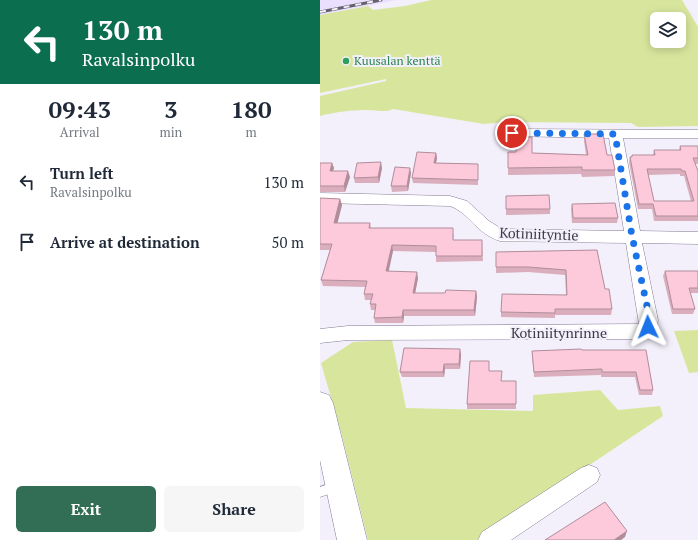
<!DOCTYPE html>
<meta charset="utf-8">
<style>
body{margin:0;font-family:"PT Serif",serif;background:#f6f6f7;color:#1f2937;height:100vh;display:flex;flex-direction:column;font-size:15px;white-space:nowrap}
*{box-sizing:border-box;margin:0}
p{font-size:13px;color:#747a83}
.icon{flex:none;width:22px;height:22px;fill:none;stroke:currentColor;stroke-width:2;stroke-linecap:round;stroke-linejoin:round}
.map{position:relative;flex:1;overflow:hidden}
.details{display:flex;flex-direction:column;background:#fff;width:320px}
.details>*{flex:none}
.hud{background:#0b6e4f;color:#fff;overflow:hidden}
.tools{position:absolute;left:330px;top:12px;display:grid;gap:8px}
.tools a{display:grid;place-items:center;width:36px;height:36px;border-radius:6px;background:#fff;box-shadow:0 2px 10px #0003;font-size:20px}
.pin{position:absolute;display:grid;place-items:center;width:34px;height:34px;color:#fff;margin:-17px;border:2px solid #fff;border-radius:50%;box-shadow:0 1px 4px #0007}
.me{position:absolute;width:44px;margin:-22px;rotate:358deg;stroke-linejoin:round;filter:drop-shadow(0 0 3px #0008)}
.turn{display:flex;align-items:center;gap:14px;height:84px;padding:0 16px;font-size:18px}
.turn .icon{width:52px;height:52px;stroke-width:2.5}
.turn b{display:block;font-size:28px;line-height:34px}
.eta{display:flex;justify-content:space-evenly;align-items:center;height:68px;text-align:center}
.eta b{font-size:24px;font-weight:600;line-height:28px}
.button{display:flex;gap:8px;margin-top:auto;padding:8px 16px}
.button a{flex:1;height:46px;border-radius:6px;background:#326d56;color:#fff;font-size:16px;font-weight:600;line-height:46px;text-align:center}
.button a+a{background:#f6f6f7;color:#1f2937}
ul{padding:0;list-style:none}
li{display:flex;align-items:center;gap:12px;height:60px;padding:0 16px}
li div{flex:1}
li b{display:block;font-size:15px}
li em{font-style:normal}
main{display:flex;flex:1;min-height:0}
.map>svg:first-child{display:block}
.built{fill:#eae0fe}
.green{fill:#d8e69d;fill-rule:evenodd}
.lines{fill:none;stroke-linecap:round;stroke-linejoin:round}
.service-casing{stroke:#847c96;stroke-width:1}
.minor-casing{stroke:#847c96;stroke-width:1}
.tertiary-casing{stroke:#847c96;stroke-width:1}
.service{fill:#fff;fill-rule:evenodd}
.minor{fill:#fff;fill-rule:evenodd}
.tertiary{fill:#fff;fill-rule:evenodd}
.rail-casing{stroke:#64606c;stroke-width:3}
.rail{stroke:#f3effb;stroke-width:2;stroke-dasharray:6;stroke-linecap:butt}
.wall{fill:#daaebd;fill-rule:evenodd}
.shaded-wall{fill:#b18d9a}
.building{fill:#fdcadc;stroke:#b18d9a;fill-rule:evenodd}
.route{stroke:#1a73e8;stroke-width:7;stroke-dasharray:0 12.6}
.leisure-dot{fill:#2e9e5b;stroke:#f3effb;stroke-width:1.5}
.labels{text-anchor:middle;stroke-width:4;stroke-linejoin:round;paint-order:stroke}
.far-leisure-label{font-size:12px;fill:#27864d;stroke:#f3effb;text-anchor:start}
.street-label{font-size:14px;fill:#3e3a46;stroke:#f3effb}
</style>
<main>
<section class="details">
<div class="hud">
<div class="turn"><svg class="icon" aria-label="left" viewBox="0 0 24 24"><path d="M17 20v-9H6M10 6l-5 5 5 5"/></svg><div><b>130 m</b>Ravalsinpolku</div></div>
</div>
<div class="eta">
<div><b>09:43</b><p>Arrival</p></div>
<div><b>3</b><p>min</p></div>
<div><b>180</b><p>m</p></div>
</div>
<ul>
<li><svg class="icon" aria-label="left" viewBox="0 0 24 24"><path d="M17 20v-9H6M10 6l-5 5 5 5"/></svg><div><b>Turn left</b><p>Ravalsinpolku</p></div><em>130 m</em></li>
<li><svg class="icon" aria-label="arrive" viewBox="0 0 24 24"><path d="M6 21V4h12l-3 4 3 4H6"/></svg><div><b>Arrive at destination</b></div><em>50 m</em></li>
</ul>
<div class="button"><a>Exit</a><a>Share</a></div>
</section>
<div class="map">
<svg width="378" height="540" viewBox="0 0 378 540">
<rect width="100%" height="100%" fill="#f3effb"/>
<!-- built -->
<path class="built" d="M0,0H77L0,15Z"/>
<!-- green -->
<path class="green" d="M111,0H362L378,27V126L318,127L311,123L186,122L164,124L73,109C65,113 57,110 48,110C32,110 15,112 0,116V96L66,81V79L0,93V15L48,6L53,10L85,6ZM337,19H359V41H337Z
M378,330V372L369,373L354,331Z
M72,340L86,408L213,411V395L280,390L298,410L340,406L343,416L157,540H48L21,432L1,363L33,342Z"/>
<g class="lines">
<defs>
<path id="service" d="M17,481L21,482L22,486L21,490L0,497V487Z"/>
<path id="minor" d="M193,129L378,130V138H303L320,231L378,232V244L322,243L338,320C337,331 332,336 322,339L28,340L0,343V329L28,326L319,324L306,243L180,241C155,233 151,214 130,206L0,203V193L130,196L147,201L169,221L182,229L304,231L289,138L188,136L186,133L188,130Z
M269,465L277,468L280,475L277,482L191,540H158L162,532L261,468Z"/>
<path id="tertiary" d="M0,392L9,395L13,403L47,540H17L0,460Z"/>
</defs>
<!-- service casing -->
<use href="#service" class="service-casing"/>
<!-- minor casing -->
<use href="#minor" class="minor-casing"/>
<!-- tertiary casing -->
<use href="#tertiary" class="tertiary-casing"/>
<!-- service -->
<use href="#service" class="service"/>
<!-- minor -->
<use href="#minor" class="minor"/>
<!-- tertiary -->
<use href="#tertiary" class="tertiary"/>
<defs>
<path id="rail" d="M0,12L61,0"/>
</defs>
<!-- rail casing -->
<use href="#rail" class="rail-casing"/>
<!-- rail -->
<use href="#rail" class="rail"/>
</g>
<!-- wall -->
<path class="wall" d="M264,134L287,155L295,170L294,176L262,177L261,174L188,175V152L266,155L264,141Z
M360,146H378V164H375L378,171V221H334L332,209H318L309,162L310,157H312V155H333L334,150H359ZM360,174V176H364L371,201H334L328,175Z
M116,153L117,158L116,163L158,164V185L93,183L92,178Z
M0,163H12L14,168L13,171L30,177L25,192H0Z
M62,168L59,183H35L34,178Z
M91,173L88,191L72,192L71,186Z
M186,196L230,209V214L186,215Z
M0,198L20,199L22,205L17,223H50L51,228L134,234L133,240H162L163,261L116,262V252L73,251L69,271L98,278L95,293H125L156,291L157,297L155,316H84L83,323H55L54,318L55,310H51L50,304L51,300H45L44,294L45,287L3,286L1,280L10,250H0Z
M252,204L298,218L297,223H252L251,209Z
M277,250L285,289L292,309L291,315H235V318L181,317V312L246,295L245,275L208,272L176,273V252Z
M345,271H378V293H370L375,309L373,314H352L343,276Z
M326,350L333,390L332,395H319L315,377H281V375L214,377L212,356V351Z
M141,354L140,369H125L124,377H82L80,372Z
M169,361V371L182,381H196V409H147V404Z"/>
<!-- shaded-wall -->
<path class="shaded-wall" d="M116,153L117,158L115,168L114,163Z
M61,162L62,168L59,183L58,177Z
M12,163L14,168L11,177L10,171Z
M90,168L91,173L88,191L87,186Z
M28,171L30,177L25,192L24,186Z
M20,199L22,205L16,229L14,223Z
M72,245L73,251L67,277L66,271Z
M97,272L98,278L94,299L93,293Z
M156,291L157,297L155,316L154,310Z
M83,310L84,316L83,323L82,317Z
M140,349L141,354L140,369L139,364Z
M124,364L125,369L124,377L123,372Z
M307,531L305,537L301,540H294Z"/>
<!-- building -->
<path class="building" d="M264,134H283L287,155H292L295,170H262V167L188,168V152H196V137H212V153L268,155Z
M360,146H378V158H373L378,171V216H336L333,204H319L310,157H312V155H335L334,150H361ZM327,169H361L362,171H365L374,201H334Z
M97,152L116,153L114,163L158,164V180L92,178Z
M61,162L58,177L34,178L37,163Z
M0,163H12L10,171H28L24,186H0Z
M75,167L90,168L87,186H71Z
M229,195L230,209H186V196Z
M0,198L20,199L14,223H50L49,228H133V240H162V256H116V246L72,245L66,271L97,272L93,293H125L126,290L156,291L154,310H83L82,317L54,318L56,304H50L53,294H44L47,281L1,280L12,244H0Z
M295,203L298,218H253L252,204Z
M277,250L285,289H289L292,309H235V313L181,312L182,294L247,295L246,270L208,267H176V252Z
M345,271H378V288H369L375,309H353Z
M84,348L140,349L139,364H124L123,372H80Z
M261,349L262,350H326L333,390H320L316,372H282V369L214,372L212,351Z
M150,361H169V371H182L181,381H196V404H147Z
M285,502L307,531L294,540H225Z"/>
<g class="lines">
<!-- route -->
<path class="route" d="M192,133L295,134L312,236L330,320L328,327"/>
</g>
<!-- markers -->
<circle class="leisure-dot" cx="26" cy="61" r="4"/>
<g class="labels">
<!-- far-leisure labels -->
<g class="far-leisure-label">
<text x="34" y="65">Kuusalan kenttä</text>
</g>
<!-- street labels -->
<g class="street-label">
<text transform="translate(219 234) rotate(2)" y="5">Kotiniityntie</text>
<text x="239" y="338">Kotiniitynrinne</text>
</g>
</g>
</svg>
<div class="tools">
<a><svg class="icon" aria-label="layers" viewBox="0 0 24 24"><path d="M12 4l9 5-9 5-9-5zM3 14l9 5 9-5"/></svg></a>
</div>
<div class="pin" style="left:192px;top:133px;background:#d93025"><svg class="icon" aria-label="arrive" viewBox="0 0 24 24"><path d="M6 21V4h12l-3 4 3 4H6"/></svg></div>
<svg class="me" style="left:328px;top:327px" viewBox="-20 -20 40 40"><path d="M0-17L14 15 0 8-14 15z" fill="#1a73e8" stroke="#fff" stroke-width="4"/></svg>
</div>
</main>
